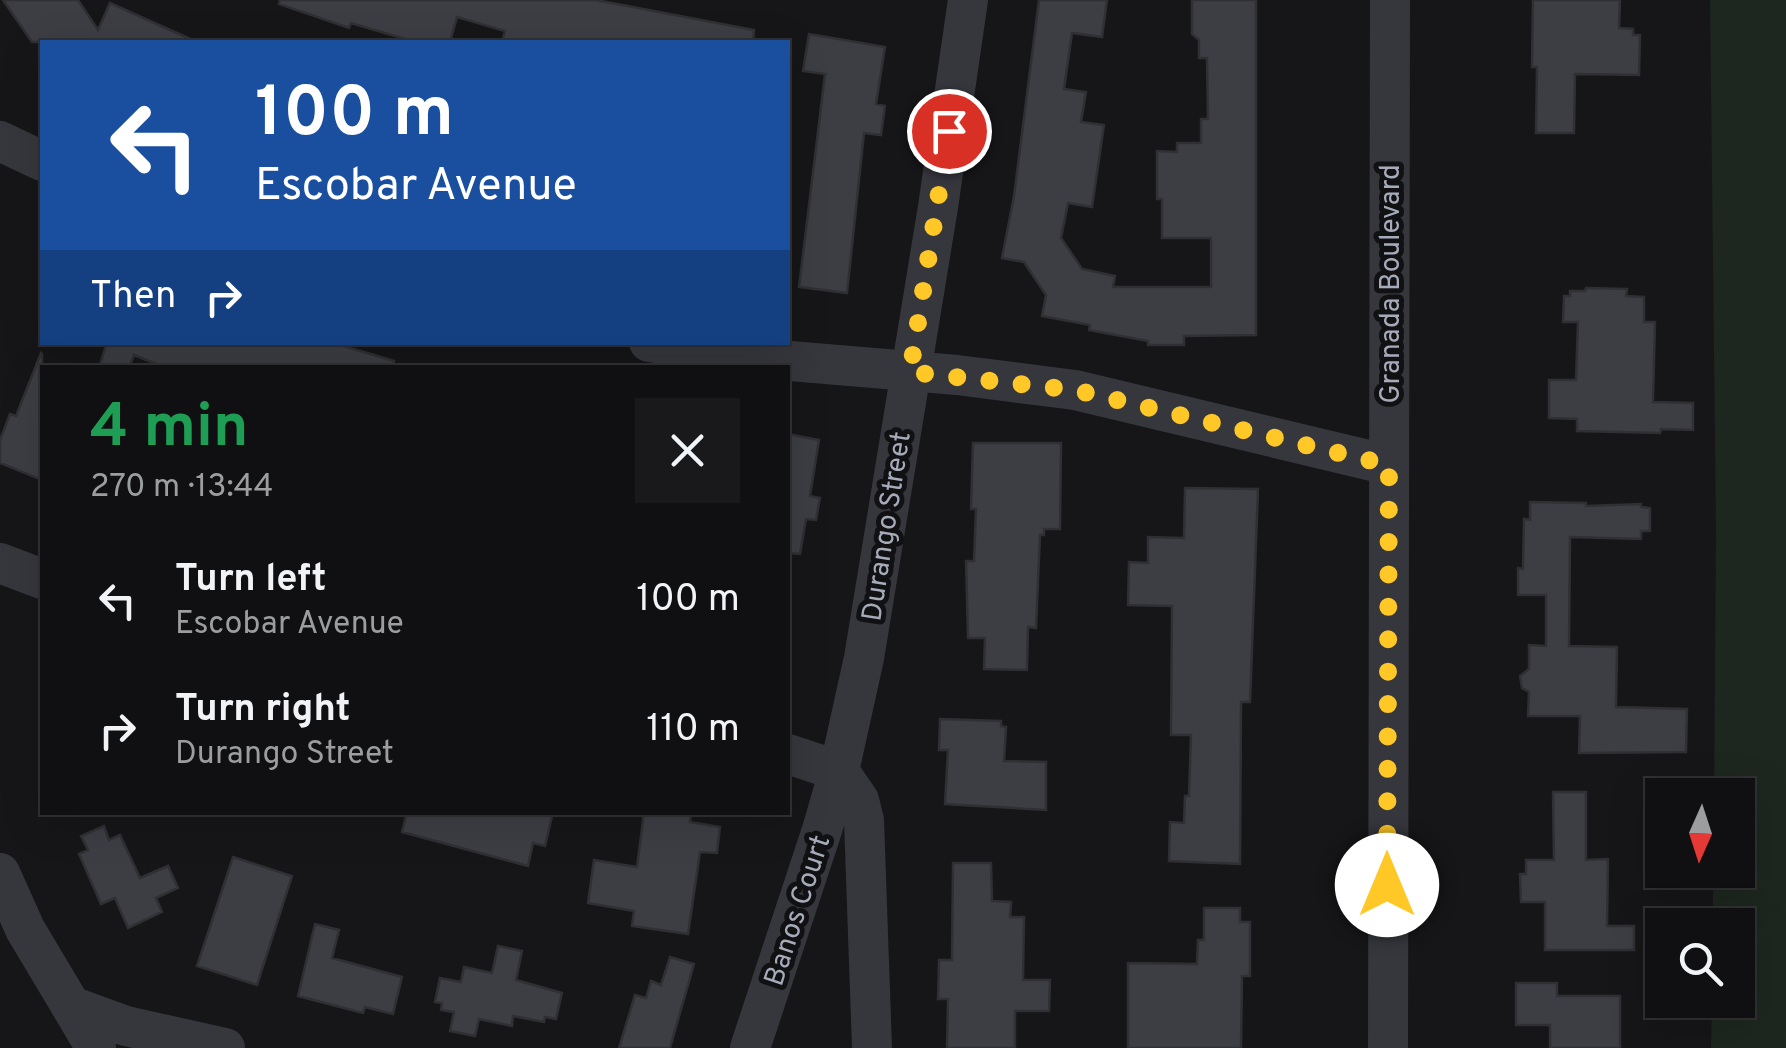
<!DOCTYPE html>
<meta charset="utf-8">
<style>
body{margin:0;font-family:Overpass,sans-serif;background:#19191b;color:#f1f3f6;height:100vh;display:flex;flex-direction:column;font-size:38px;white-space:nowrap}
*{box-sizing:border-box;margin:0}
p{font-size:32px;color:#9c9d9f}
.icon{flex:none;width:55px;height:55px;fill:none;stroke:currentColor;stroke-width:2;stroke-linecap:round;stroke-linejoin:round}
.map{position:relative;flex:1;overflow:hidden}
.side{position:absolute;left:40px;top:365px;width:750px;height:450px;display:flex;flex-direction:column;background:#101012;border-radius:0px;box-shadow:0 10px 40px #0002,0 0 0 2px #303032}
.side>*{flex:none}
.banner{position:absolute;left:40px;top:40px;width:750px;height:305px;border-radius:0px;box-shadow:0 10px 40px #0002,0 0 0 2px #303032;background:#1a4fa0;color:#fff;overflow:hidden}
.needle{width:65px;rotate:183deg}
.tools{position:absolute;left:1645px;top:778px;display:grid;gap:20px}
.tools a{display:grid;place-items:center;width:110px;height:110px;border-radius:0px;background:#101012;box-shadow:0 10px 40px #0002,0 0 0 2px #303032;font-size:50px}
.pin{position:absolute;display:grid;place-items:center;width:85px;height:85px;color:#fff;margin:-42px;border:5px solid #fff;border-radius:50%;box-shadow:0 2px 10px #0007}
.me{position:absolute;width:110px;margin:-55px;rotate:0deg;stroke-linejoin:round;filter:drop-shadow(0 0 8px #0008)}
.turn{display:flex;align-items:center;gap:35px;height:210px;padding:0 50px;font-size:45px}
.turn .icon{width:130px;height:130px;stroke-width:2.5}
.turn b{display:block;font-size:70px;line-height:85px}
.then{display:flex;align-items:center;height:95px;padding:0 50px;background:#0003;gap:20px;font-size:38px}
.round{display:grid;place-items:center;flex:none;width:105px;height:105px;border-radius:0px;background:#19191b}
.head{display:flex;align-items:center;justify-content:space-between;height:170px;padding:0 50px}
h1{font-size:60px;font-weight:700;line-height:75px;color:#1e9e55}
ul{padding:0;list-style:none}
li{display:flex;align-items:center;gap:30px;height:130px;padding:0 50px}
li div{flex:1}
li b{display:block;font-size:38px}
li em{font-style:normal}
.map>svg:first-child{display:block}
.green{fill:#1d261f}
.building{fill:#3d3e43;stroke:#302f34;stroke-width:2.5}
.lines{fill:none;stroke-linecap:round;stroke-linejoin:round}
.minor{stroke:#36373d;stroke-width:40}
.route{stroke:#ffc827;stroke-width:18;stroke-dasharray:0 32.4}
.labels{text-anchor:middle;stroke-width:10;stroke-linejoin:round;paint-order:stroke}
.street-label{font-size:28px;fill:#a6abb9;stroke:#111113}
</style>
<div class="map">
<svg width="1786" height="1048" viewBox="0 0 1786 1048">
<rect width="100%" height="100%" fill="#161618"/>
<!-- green -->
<path class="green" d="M1710,0H1786V1048H1711L1712,1000H1738V925H1713V870H1738V795H1714L1716,533Z"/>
<!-- building -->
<path class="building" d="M3,0H78L98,30L110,3L197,42H32Z
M280,0H596L754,30L753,42H502L505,31L457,17L450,42H415L351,23L349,28L279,4Z
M1039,0H1107L1102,37L1072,33L1064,89L1086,92L1081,122L1104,125L1092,207L1068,203L1061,238L1082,269L1115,276L1113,287H1211V238H1162V199H1157V151L1177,152V143H1201V119H1208L1207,58H1199V40L1192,34V0H1256V335L1184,336V345H1148V341L1089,330L1090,325L1042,316L1046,295L1024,262L1002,258L1014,196Z
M1533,0H1620L1619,28L1633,29V35H1640L1639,75L1575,74L1574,133H1536L1537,67H1532Z
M809,34L885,47L876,104L885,106L881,135L864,133L847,293L799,287L825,74L803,71Z
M1586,288L1627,289L1626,296L1644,297V322H1655L1653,402L1693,403V430L1661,429L1660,433L1577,431V419L1549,418V380H1576L1578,322H1563L1564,296H1570V291H1585Z
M107,342H330L394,361L393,368H166L134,355L129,368H99Z
M41,353L42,354V480L0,463V440L10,414L16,416Z
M788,434L819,440L810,496L820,498L816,520L806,519L800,554L788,553Z
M973,443H1061L1060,529H1044V535H1040L1036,628L1028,627L1027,670L984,669L985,638H968L966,561H974L976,509H971Z
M1185,488L1258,489L1250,702H1241L1240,864L1169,861L1170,822L1184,823L1185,796H1189L1191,735H1171L1172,606L1128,605L1129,562L1148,563V537L1184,538Z
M1530,502L1586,503V506L1641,504V507L1650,508V531H1641V539L1570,537L1569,646L1617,647L1616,707L1687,709L1686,752L1579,753L1580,716H1528L1529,692L1522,688L1520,676L1529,669V645L1546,646V595H1518V568L1523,569L1524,519L1530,520Z
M940,719L1001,721V726L1006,727L1004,761L1046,762V810L945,804L948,750H939Z
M1553,792H1586V860L1608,859L1607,926H1634V950H1545V902H1521L1520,874H1526V860H1554Z
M407,812H553L545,846L533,843L528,866L402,832Z
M644,812H691L690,822L720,827L717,853L700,852L688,934L632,926L634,911L588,903L594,860L637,867Z
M104,826L109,840L120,835L140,878L168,866L178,888L156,898L162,912L128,928L115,898L101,904L79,854L88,850L81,836Z
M233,857L292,876L257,985L197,966Z
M953,863H991L992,901L1011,902L1010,917H1024L1023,980H1050L1049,1011H1015V1048H947L948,999H938L939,960H952Z
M1204,908H1240V922H1250V976H1242L1241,1048H1128V963L1197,964L1198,940H1204Z
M315,924L339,930L332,958L402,977L393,1014L365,1007L363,1013L298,996Z
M498,946L522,951L516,980L562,993L556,1019L545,1017L544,1022L513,1016L512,1026L479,1019L475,1036L450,1031L454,1012L441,1010L442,1003L435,1002L440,978L461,982L464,967L492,973Z
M670,957L694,964L670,1048H619L635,995L646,998L651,981L661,985Z
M1516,983H1557V996H1620V1048H1550V1025H1516Z"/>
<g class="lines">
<!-- minor -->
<path class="minor" d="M0,141L42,161
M649,342L754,358L957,375L1075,390L1389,465
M0,563L42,579
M788,754L839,771
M839,771L859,800L864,820L872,1048
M0,873L25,929L96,1048
M71,1006L126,1026L225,1048
M750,1048L822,830L839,771L864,658L938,207L968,0
M1388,1048L1390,0"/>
</g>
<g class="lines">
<!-- route -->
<path class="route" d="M949,131L910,372L1075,390L1389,465L1387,885"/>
</g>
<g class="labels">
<!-- street labels -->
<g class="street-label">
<text transform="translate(1389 284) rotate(-90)" y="10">Granada Boulevard</text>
<text transform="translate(885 526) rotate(-81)" y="10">Durango Street</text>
<text transform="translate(796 910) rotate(-72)" y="10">Banos Court</text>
</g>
</g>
</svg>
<div class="tools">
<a><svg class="needle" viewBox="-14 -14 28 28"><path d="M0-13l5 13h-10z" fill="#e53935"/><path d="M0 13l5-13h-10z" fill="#9c9d9f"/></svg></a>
<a><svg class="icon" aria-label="search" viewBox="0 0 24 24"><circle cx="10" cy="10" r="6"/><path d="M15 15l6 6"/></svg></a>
</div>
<div class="pin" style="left:949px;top:131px;background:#d93025"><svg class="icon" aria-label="arrive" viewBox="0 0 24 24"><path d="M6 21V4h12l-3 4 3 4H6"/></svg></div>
<svg class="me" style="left:1387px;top:885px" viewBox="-20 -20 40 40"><circle r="19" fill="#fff"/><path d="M0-13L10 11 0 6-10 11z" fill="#ffc827"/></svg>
<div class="banner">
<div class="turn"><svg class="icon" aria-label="left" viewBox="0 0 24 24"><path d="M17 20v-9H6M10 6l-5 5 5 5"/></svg><div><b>100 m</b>Escobar Avenue</div></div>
<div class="then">Then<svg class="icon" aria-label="right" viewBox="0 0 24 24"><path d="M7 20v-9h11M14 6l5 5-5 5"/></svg></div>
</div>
<section class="side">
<div class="head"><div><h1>4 min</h1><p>270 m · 13:44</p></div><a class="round"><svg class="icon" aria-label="close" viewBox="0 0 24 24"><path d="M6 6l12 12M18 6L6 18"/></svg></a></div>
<ul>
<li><svg class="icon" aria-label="left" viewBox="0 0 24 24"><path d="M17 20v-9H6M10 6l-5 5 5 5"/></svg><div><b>Turn left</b><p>Escobar Avenue</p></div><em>100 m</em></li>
<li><svg class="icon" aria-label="right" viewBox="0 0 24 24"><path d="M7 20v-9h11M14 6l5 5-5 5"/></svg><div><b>Turn right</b><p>Durango Street</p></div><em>110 m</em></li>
</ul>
</section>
</div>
